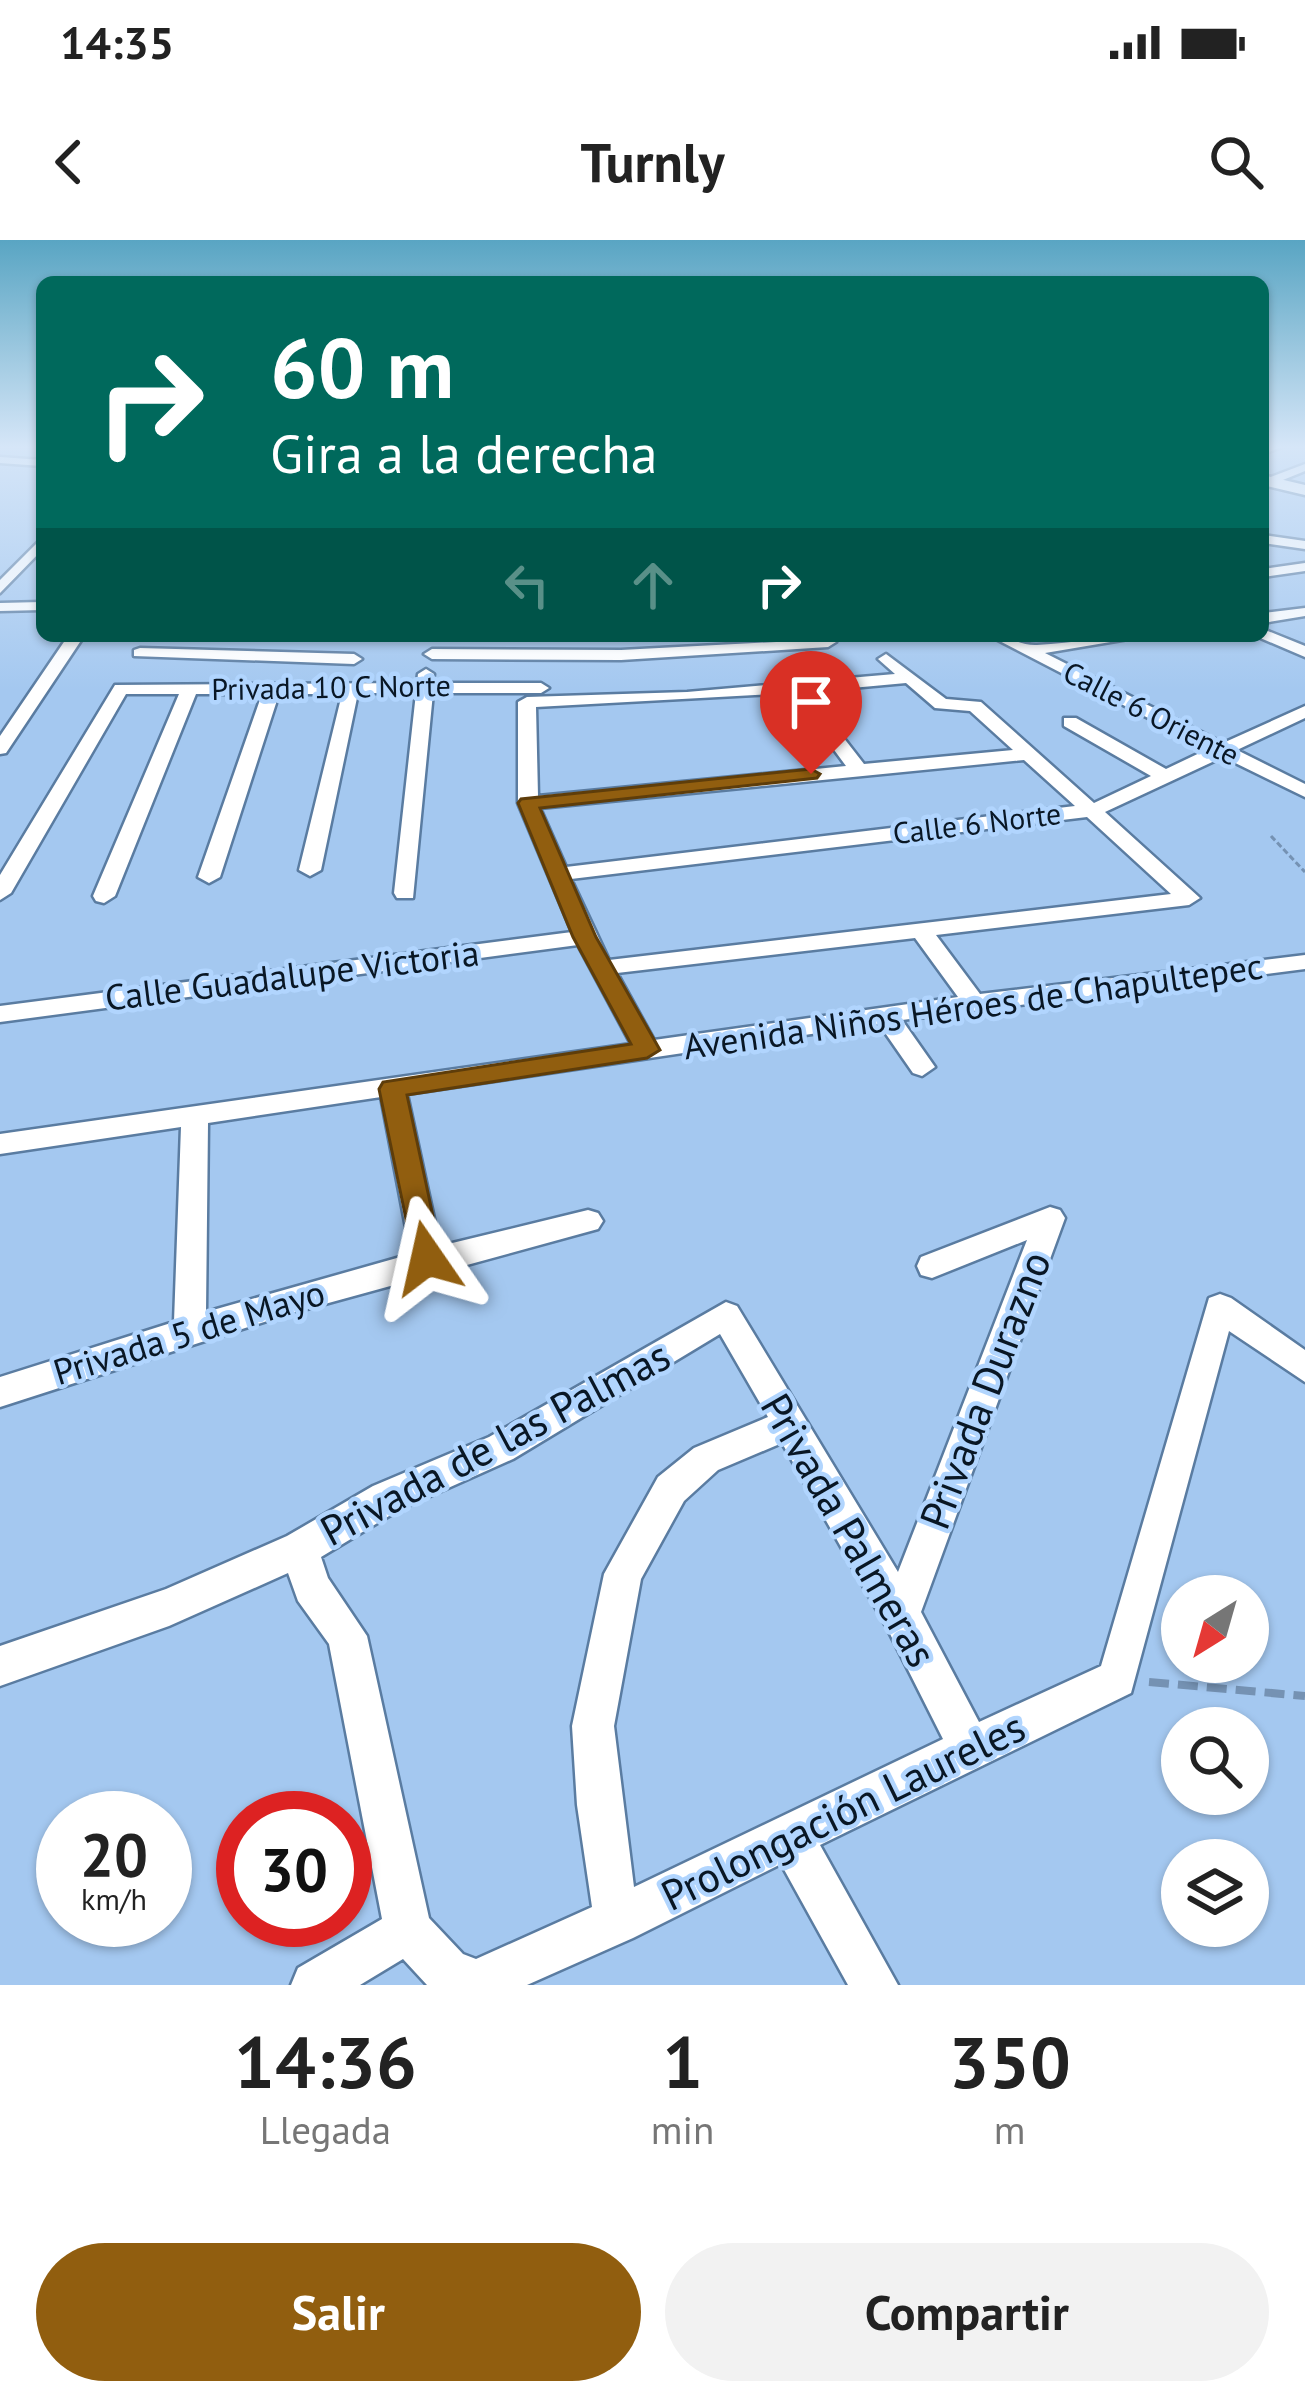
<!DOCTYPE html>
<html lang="es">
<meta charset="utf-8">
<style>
body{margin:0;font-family:"PT Sans",sans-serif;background:#f2f2f2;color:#222;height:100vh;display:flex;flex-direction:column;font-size:45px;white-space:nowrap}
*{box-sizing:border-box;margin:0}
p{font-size:39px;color:#767676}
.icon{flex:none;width:66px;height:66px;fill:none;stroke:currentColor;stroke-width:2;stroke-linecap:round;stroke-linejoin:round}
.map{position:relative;height:1745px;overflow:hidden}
.sheet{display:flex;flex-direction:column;background:#fff;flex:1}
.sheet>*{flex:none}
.banner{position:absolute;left:36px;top:36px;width:1233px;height:366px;border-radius:18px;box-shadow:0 3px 9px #0004;background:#00695c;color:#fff;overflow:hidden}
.needle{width:78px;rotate:217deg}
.tools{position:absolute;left:1161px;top:1335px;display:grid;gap:24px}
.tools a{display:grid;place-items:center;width:108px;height:108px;border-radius:50%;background:#fff;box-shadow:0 3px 9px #0004;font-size:60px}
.speed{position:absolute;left:36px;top:1551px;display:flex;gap:24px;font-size:60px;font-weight:700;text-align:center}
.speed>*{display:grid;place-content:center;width:156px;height:156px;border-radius:50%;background:#fff;box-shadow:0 3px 9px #0004;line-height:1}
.speed small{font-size:30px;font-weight:400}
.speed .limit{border:18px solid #d22;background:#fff;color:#111}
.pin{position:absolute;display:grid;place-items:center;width:102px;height:102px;color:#fff;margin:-123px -51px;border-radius:50% 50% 50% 0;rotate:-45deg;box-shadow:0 0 12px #0007}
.pin .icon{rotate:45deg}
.me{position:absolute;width:132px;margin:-66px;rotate:349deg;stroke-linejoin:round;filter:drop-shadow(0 0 9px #0008)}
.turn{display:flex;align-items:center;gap:42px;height:252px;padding:0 36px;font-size:54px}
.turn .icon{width:156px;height:156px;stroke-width:2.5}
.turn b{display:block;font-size:84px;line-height:102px}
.lanes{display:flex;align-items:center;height:114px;padding:0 36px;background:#0003;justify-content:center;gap:60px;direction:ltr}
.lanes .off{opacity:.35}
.eta{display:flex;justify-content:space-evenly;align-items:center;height:204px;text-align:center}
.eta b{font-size:72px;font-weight:700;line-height:84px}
.action{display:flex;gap:24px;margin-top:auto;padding:24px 36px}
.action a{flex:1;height:138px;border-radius:72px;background:#915e0f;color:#fff;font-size:48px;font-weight:700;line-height:138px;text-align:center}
.action a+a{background:#f2f2f2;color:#222}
.status{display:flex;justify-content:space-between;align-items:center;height:84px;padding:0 60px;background:#fff;direction:ltr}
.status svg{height:33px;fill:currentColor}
header{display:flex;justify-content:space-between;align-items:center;height:156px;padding:0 36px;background:#fff;font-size:54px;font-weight:700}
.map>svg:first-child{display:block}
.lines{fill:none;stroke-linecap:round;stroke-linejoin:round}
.street-casing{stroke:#5a7ca1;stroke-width:5}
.secondary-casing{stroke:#5a7ca1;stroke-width:5}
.path-far1{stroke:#7592b3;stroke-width:3;stroke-dasharray:6 3;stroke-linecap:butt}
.path{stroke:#7592b3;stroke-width:8;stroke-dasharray:20 9;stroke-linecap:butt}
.street{fill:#fff;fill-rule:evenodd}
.secondary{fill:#fff;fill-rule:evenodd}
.route{fill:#915e0f;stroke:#5e3d0a;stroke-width:3}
.labels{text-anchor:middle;stroke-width:9;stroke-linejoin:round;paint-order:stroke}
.far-street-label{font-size:30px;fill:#091725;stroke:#b1d5fe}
.street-label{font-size:36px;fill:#091725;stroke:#b1d5fe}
.near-street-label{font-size:42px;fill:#091725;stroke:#b1d5fe}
</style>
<div class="status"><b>14:35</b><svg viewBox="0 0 49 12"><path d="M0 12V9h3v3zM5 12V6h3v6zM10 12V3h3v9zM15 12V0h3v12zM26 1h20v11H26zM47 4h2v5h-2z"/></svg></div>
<header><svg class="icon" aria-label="back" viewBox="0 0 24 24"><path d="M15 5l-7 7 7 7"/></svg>Turnly<svg class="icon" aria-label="search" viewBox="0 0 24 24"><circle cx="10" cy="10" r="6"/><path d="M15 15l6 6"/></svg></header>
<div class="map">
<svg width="1305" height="1745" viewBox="0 0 1305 1745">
<rect width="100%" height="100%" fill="#a4c8f0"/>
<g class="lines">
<defs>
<path id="street" d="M1268,206H1285L1263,214V208Z
M0,217L42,220V226L0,223Z
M1305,224V231L1263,248V240Z
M1263,295L1305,301V309L1263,303Z
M42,298V310L0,353V340Z
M1305,323V331L1263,337V329Z
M42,362V370L0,371V363Z
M1305,368V376L1263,383V373Z
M1263,389L1305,406V417L1258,397L1263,396Z
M68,396H84L6,513L0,514V496Z
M990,396C1009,396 1022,406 1037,405C1074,403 1109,396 1146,396L1045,413L1223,503L1305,466V478L1237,510L1305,544V557L1223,517L1105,572L1200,658L1189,665L936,695L980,754L1305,715V729L902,780L935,827L922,836L913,833L879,784L407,854L440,1006L588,970L598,973L603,981L598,989L292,1073L0,1167V1137L174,1082L181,887L0,914V894L631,804L578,705L0,782V766L572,692L518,563V462L527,457L687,452L895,434L878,419L886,414L946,459L981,462L1094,563L1151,536L1064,486V478H1076L1166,529L1208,509ZM906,443L935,468L970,471L1013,510L864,524L808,452ZM792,453L846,526L538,556L536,467ZM1024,520L1075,566L566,627L540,568ZM1087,577L1171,654L609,720L571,639ZM915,698L958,757L654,800L617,733ZM381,857L411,1014L206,1072L208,883Z
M834,399L836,402L828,407L621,420L432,419L424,414L432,409L621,410Z
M140,408L354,414L362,419L354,424L134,416V410Z
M426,429L434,434L433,443H541L549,448L541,453H433L413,658H397L394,653L416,453H358L321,630L310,636L299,630L342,454H279L220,637L209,643L198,637L262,454H196L115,656L104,663L96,661L93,656L179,454H126L11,653L0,660V635L115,445L417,443L418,434Z
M1050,967L1060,970L1065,978L921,1372L979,1482L1101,1426L1209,1058L1220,1054L1231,1058L1305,1110V1142L1229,1091L1131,1453L820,1605L898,1745H848L781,1624L633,1698L527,1745H427L403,1719L360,1745H291L298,1728L382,1679L329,1404L298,1361L288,1333L169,1386L0,1446V1406L166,1349L287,1296L373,1246L489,1197L726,1062L737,1066L898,1332L1027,1000L932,1038L921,1035L917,1026L921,1017ZM720,1094L768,1177L694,1208L658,1237L604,1334L572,1486L577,1565L592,1667L476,1719L463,1714L429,1678L367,1396L328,1338L321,1317L399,1270L513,1219ZM782,1203L887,1388L943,1499L634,1647L614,1486L641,1339L684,1261L718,1230Z"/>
<path id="secondary" d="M1263,235L1305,245V255L1263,245Z"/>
</defs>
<!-- street casing -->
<use href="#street" class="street-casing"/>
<!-- secondary casing -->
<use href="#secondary" class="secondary-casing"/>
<!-- path-far1 -->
<path class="path-far1" d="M1271,596L1305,632"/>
<!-- path -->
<path class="path" d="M1149,1442L1305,1456"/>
<!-- street -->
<use href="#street" class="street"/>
<!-- secondary -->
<use href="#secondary" class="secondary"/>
</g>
<!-- sky -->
<linearGradient id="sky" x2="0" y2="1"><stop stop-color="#59a5c3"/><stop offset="0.46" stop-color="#d6e6f8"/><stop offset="1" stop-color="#d6e6f8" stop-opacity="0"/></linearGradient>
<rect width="1305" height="450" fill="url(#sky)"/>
<!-- route -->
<path class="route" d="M811,529L820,534L817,538L540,568L596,697L660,810L647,818L407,855L442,1018L438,1027H416L379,849L383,842L631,804L573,697L518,563L521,559Z"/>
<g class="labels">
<!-- far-street labels -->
<g class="far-street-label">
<text transform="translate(331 448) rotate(-1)" y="10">Privada 10 C Norte</text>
<text transform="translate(1151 474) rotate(27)" y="10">Calle 6 Oriente</text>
<text transform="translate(977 584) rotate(-7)" y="10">Calle 6 Norte</text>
</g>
<!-- street labels -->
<g class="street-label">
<text transform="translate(292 735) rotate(-7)" y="13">Calle Guadalupe Victoria</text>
<text transform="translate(973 766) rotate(-8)" y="13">Avenida Niños Héroes de Chapultepec</text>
<text transform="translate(189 1092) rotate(-17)" y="13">Privada 5 de Mayo</text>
</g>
<!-- near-street labels -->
<g class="near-street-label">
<text transform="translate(985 1150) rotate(-69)" y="15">Privada Durazno</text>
<text transform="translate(495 1203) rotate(-28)" y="15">Privada de las Palmas</text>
<text transform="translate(849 1290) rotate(60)" y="15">Privada Palmeras</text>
<text transform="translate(843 1571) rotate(-26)" y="15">Prolongación Laureles</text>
</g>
</g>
</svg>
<div class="tools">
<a><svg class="needle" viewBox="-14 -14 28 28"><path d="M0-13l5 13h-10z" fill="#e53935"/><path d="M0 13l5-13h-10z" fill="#767676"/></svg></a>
<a><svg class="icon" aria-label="search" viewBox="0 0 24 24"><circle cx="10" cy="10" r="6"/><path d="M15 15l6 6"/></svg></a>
<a><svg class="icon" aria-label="layers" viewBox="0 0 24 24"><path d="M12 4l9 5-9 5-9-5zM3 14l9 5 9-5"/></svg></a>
</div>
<div class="speed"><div>20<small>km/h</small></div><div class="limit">30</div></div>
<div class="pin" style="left:811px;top:534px;background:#d93025"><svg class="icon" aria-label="arrive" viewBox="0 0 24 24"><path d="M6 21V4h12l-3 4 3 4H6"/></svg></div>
<svg class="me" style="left:427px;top:1018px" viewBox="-20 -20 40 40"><path d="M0-17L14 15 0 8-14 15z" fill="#915e0f" stroke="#fff" stroke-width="4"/></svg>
<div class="banner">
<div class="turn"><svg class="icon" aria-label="right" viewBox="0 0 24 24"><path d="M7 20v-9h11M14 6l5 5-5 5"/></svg><div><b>60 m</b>Gira a la derecha</div></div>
<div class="lanes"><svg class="icon off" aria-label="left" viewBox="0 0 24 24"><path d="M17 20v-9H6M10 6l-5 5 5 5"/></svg><svg class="icon off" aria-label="ahead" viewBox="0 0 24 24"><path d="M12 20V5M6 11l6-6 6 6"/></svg><svg class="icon" aria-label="right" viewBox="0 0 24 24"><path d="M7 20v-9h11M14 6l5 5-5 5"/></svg></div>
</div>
</div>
<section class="sheet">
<div class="eta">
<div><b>14:36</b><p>Llegada</p></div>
<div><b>1</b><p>min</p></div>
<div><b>350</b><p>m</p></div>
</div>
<div class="action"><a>Salir</a><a>Compartir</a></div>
</section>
